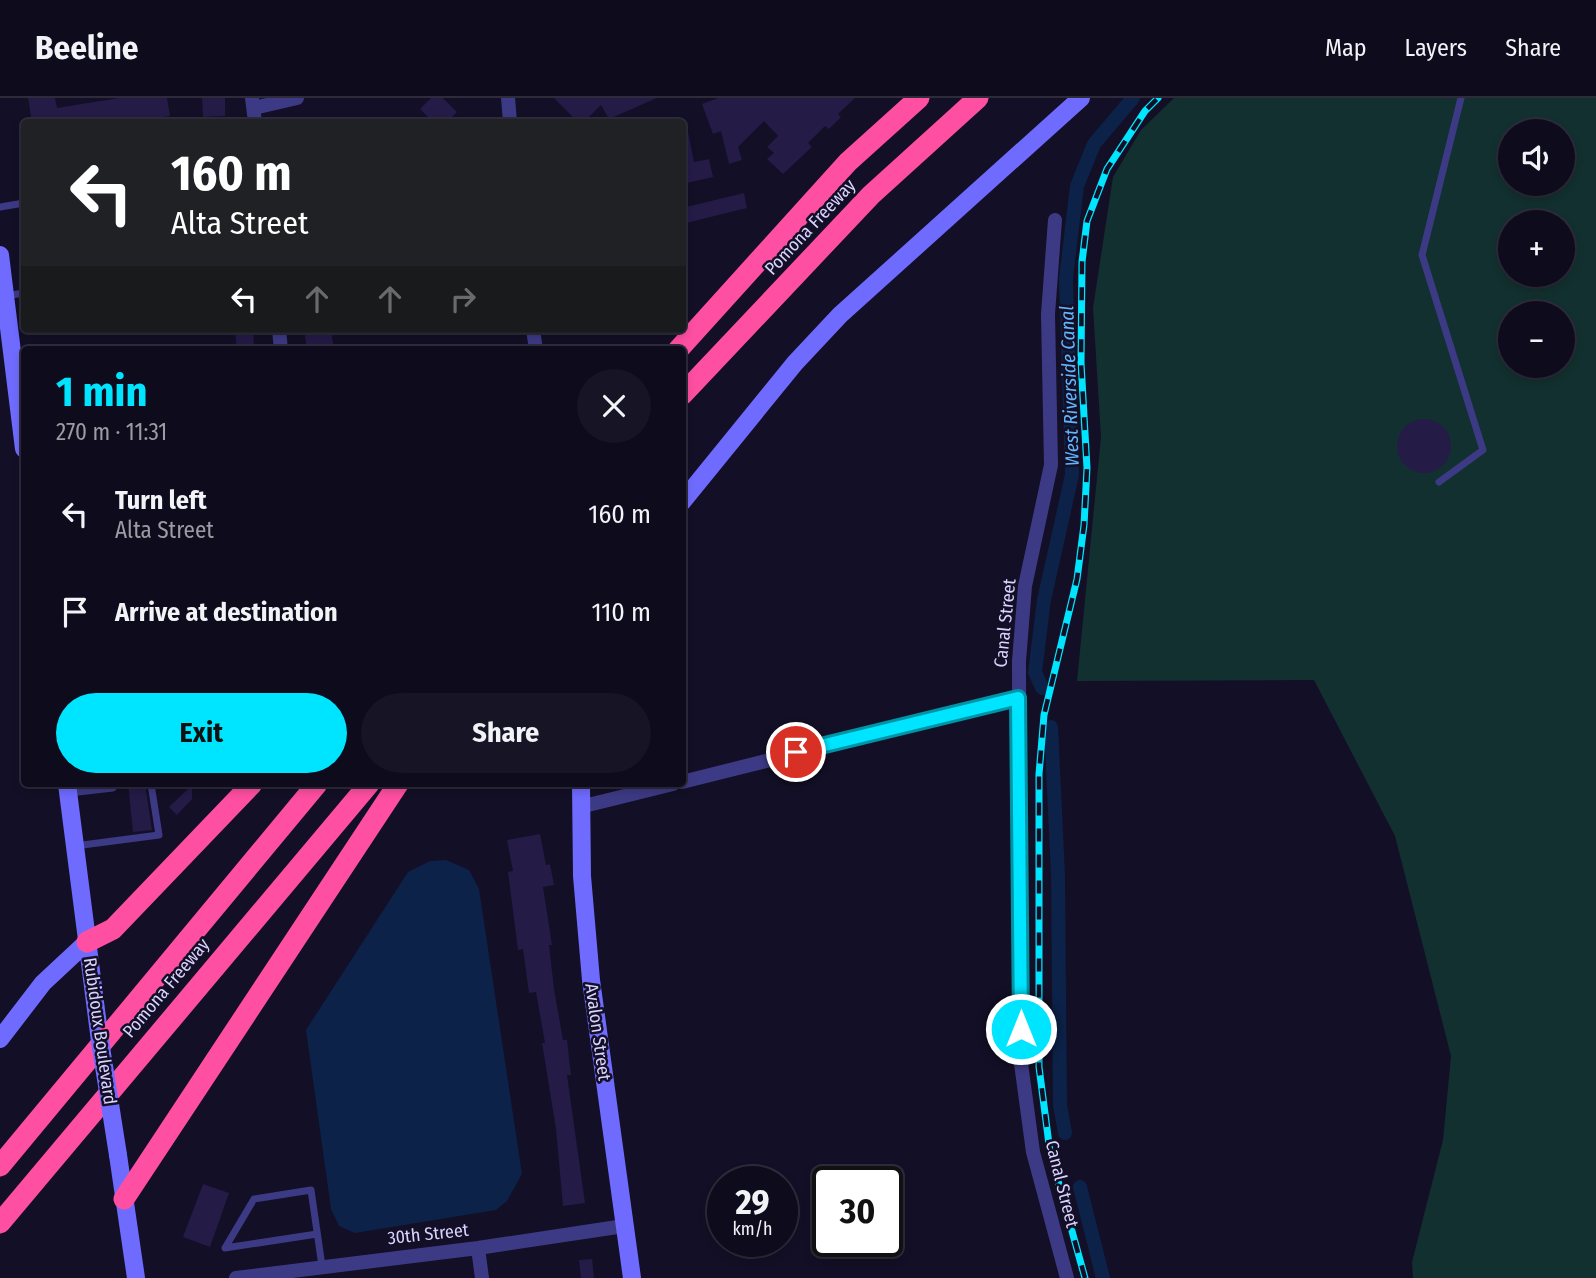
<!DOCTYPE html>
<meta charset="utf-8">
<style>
body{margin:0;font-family:"Fira Sans Condensed",sans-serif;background:#171425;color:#f1f3f6;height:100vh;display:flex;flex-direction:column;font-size:26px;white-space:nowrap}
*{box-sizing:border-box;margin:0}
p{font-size:23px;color:#9b9ba3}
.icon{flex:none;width:38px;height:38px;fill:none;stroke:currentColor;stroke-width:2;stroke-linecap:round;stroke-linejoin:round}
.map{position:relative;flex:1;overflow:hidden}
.side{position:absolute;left:21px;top:248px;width:665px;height:441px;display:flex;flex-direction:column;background:#0e0b1c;border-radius:7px;box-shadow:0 4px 10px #0003,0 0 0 2px #2e2b3b}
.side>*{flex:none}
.hud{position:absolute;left:21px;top:21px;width:665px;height:214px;border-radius:7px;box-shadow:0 4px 10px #0003,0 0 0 2px #2e2b3b;background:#202124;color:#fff;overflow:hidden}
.controls{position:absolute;left:1498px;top:21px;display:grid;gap:14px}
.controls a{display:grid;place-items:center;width:77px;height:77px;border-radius:50%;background:#0e0b1c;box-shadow:0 4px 10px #0003,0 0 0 2px #2e2b3b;font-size:35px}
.speed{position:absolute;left:707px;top:1068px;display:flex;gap:14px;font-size:35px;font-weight:700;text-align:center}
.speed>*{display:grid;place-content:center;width:91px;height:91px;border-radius:50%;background:#0e0b1c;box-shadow:0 4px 10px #0003,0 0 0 2px #2e2b3b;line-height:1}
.speed small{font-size:18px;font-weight:400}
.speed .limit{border:4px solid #111;border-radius:10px;background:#fff;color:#111}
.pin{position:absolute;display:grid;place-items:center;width:60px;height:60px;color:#fff;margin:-30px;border:4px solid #fff;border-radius:50%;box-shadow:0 2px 7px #0007}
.me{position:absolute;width:77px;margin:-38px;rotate:0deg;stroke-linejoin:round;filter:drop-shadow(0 0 5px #0008)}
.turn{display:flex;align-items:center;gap:24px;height:147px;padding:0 35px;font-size:32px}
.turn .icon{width:91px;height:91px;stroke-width:2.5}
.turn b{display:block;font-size:49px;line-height:60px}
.lanes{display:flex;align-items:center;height:66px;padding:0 35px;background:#0003;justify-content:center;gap:35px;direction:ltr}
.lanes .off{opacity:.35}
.round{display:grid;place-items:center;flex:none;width:74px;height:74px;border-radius:37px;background:#171425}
.headline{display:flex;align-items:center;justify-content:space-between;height:119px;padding:0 35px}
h1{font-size:42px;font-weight:700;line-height:52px;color:#00e5ff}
.cta{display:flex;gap:14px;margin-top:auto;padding:14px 35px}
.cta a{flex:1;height:80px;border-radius:42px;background:#00e5ff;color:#111;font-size:28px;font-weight:700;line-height:80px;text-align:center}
.cta a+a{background:#171425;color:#f1f3f6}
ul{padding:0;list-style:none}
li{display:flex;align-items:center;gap:21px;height:98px;padding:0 35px}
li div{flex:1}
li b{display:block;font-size:26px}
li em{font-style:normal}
header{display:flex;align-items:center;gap:42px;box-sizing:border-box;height:98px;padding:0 35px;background:#0e0b1c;border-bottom:2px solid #2e2b3b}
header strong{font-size:33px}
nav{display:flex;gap:38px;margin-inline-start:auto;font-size:24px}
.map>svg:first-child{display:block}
.green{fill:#12302f;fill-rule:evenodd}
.water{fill:#0c2248}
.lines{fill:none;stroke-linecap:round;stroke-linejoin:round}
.canal{stroke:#0c2248;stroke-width:14}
.building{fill:#241b47}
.lane{stroke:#3d3a85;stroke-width:7}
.street{stroke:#3d3a85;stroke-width:14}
.secondary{stroke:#6f6bff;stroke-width:18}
.highway{stroke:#ff4fa3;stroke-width:21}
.rail-casing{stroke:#00e5ff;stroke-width:7}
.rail{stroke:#130f26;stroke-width:4.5;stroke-dasharray:13;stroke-linecap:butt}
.secondary-bridge{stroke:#6f6bff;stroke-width:18}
.route-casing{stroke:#0095a6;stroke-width:18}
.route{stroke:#00e5ff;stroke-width:12}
.labels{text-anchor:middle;stroke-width:5;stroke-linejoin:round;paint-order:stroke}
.street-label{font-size:18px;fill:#d9d4ff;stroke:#130f26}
.water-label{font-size:19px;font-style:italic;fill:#62b6ff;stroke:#130f26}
</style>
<header>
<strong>Beeline</strong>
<nav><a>Map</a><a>Layers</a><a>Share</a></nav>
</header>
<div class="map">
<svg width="1596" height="1180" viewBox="0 0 1596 1180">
<rect width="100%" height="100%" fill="#130f26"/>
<!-- green -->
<path class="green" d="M1174,0H1596V1180H1413L1412,1164L1443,1042L1451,958L1395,738L1314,582L1077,583L1101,339L1093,210L1113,79L1141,32ZM1510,33H1563V86H1510ZM1510,124H1563V177H1510ZM1510,215H1563V268H1510Z"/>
<!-- water -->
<path class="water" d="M446,762L469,772L479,791L522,1076L507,1103L496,1112L355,1135L339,1128L331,1111L306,932L408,774L430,763Z"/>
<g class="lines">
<!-- canal -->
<path class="canal" d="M1042,590L1035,574L1044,502L1072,377L1066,180L1077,88L1094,46L1133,0
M1051,629L1058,777L1060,1007L1065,1035
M1080,1089L1103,1180"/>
</g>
<!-- building -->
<path class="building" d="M28,0H55L57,10L119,0H167L170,18L130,24H32Z
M202,0H225V18L203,19Z
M431,0H443L457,14L447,24H433L420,11Z
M554,0H657L609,21L601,7L584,24H578Z
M718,0H855L838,16L841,19L829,31L825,28L808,45L812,49L783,76L767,61L774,55L767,49L778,38L764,23L738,49L742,62L729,66L721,33L713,36L702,6Z
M688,34L694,64L709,61L713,79L687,85L682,64V35Z
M744,95L747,110L682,126V110Z
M253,231L254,252H237L235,233Z
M304,231H331L333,246L307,251Z
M1397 348a27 27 0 1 1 54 0a27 27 0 1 1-54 0Z
M128,686H145L152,732L133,734Z
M192,687V701L177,717L169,709Z
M540,736L546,767L550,766L554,787L543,789L552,847H549L554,891L563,942H567L571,977H567L585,1105L563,1108L556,1031L542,945H545L536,894L529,895L523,851L518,852L508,774L513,773L507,742Z
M203,1086L229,1095L210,1149L183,1139Z
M592,1161L594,1180H581L579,1162Z"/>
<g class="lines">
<!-- lane -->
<path class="lane" d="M0,109L24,105
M5,198L24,195
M1439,384L1483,352L1422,157L1461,0
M69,695L113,690L115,686
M75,748L159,737L151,686
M317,1136L225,1150L254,1101L311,1092L322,1168"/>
<!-- street -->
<path class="street" d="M252,0L255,24
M508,0L510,24
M254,10L297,0
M1055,122L1048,216L1051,367L1025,488L1019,563L1020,958L1033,1054L1067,1180
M279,231L281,252
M533,231L536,252
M682,684L1018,600
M580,709L673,686
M478,1150L482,1180
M236,1180L478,1150L624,1128"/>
<!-- secondary -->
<path class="secondary" d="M0,157L24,351
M682,404L795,265L840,217L1081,0
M67,686L100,943
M581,686L582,778L591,882L632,1180
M0,941L43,885L87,844
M118,1057L136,1180"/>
<!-- highway -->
<path class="highway" d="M678,252L848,64L919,0
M682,297L871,97L978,0
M87,844L113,831L252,686
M0,1068L317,686
M124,1101L398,686
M0,1125L369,686"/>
<defs>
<path id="rail" d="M1085,1180L1050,1054L1039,969V676L1044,617L1077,481L1084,427L1087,370L1081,265L1082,164L1087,123L1107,71L1145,13L1158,0"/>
</defs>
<!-- rail casing -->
<use href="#rail" class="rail-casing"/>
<!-- rail -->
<use href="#rail" class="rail"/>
<!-- secondary-bridge -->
<path class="secondary-bridge" d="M100,943L118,1057"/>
</g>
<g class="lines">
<defs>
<path id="route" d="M796,654L1018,600L1021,931"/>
</defs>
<!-- route casing -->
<use href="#route" class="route-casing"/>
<!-- route -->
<use href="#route" class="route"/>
</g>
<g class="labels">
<!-- street labels -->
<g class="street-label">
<text transform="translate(810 129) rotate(-47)" y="6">Pomona Freeway</text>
<text transform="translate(1005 525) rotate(-84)" y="6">Canal Street</text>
<text transform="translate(166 890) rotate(-50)" y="6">Pomona Freeway</text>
<text transform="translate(100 933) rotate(82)" y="6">Rubidoux Boulevard</text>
<text transform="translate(598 934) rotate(82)" y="6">Avalon Street</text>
<text transform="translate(1062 1086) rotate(76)" y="6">Canal Street</text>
<text transform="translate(428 1136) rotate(-6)" y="6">30th Street</text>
</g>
<!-- water labels -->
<g class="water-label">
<text transform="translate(1069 288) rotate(-92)" y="7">West Riverside Canal</text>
</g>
</g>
</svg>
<div class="controls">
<a><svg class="icon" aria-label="sound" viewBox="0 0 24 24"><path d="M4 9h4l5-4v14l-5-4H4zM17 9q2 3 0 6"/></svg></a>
<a>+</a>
<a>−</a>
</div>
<div class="speed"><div>29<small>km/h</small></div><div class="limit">30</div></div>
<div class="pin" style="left:796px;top:654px;background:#d93025"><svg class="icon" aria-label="arrive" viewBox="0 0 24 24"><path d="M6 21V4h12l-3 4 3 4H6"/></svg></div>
<svg class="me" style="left:1021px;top:931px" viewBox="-20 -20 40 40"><circle r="17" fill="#00e5ff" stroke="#fff" stroke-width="3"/><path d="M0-11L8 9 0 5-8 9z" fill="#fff"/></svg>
<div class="hud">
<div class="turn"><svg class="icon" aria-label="left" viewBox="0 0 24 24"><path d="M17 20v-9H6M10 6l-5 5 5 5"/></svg><div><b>160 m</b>Alta Street</div></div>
<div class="lanes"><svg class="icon" aria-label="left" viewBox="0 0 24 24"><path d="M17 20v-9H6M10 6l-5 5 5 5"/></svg><svg class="icon off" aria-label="ahead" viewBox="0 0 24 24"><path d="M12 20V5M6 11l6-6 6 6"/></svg><svg class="icon off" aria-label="ahead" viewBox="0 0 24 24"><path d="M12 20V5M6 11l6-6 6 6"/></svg><svg class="icon off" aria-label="right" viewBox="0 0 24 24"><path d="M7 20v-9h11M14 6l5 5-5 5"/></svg></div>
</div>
<section class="side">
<div class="headline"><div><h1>1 min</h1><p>270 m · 11:31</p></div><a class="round"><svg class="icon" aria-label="close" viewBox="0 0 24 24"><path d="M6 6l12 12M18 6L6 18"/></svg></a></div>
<ul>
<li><svg class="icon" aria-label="left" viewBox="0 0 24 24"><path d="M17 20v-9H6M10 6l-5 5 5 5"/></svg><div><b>Turn left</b><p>Alta Street</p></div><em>160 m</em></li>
<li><svg class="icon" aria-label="arrive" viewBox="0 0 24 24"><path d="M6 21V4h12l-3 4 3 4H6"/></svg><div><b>Arrive at destination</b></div><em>110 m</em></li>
</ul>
<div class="cta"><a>Exit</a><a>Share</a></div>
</section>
</div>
